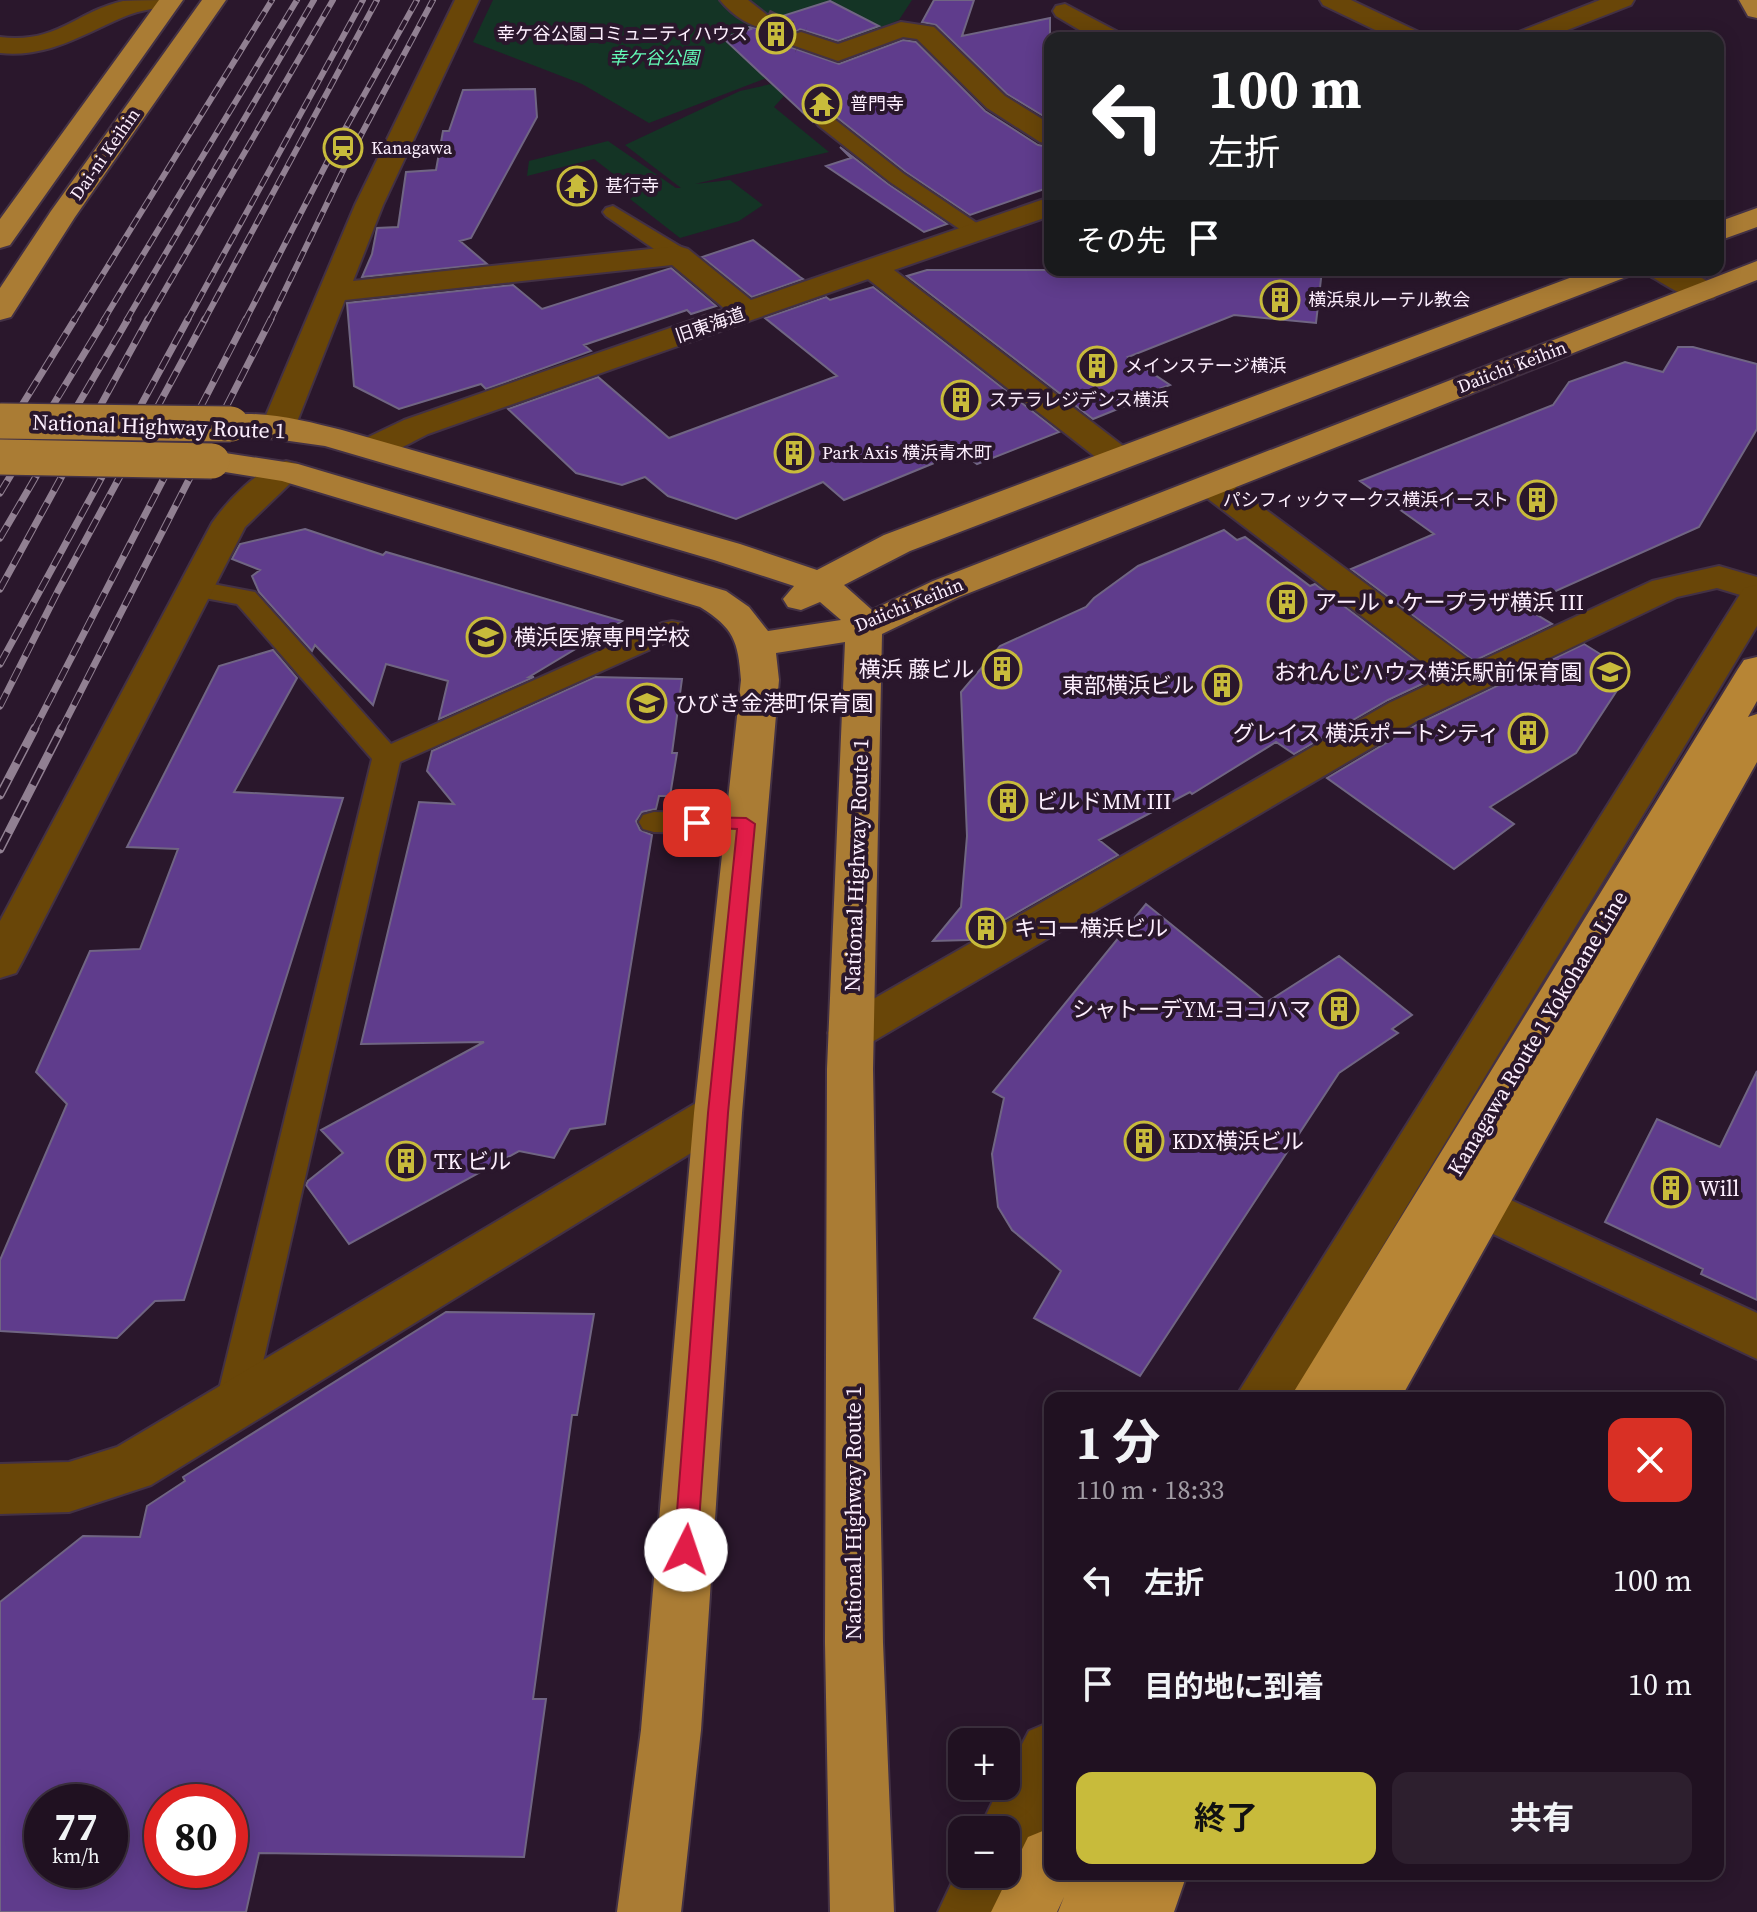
<!DOCTYPE html>
<html lang="ja">
<meta charset="utf-8">
<style>
body{margin:0;font-family:"Source Serif 4","Noto Sans JP",serif;background:#2d1f2e;color:#f1f3f6;height:100vh;display:flex;flex-direction:column;font-size:30px;white-space:nowrap}
*{box-sizing:border-box;margin:0}
p{font-size:26px;color:#a29da5}
.icon{flex:none;width:44px;height:44px;fill:none;stroke:currentColor;stroke-width:2;stroke-linecap:round;stroke-linejoin:round}
.map{position:relative;flex:1;overflow:hidden}
.details{position:absolute;left:1044px;top:1392px;width:680px;height:488px;display:flex;flex-direction:column;background:#201121;border-radius:16px;box-shadow:0 4px 20px #0003,0 0 0 2px #3d313f}
.details>*{flex:none}
.guide{position:absolute;left:1044px;top:32px;width:680px;height:244px;border-radius:16px;box-shadow:0 4px 20px #0003,0 0 0 2px #3d313f;background:#202124;color:#fff;overflow:hidden}
.fabs{position:absolute;left:948px;top:1728px;display:grid;gap:16px}
.fabs a{display:grid;place-items:center;width:72px;height:72px;border-radius:16px;background:#201121;box-shadow:0 4px 20px #0003,0 0 0 2px #3d313f;font-size:40px}
.speed{position:absolute;left:24px;top:1784px;display:flex;gap:16px;font-size:40px;font-weight:700;text-align:center}
.speed>*{display:grid;place-content:center;width:104px;height:104px;border-radius:50%;background:#201121;box-shadow:0 4px 20px #0003,0 0 0 2px #3d313f;line-height:1}
.speed small{font-size:20px;font-weight:400}
.speed .limit{border:12px solid #d22;background:#fff;color:#111}
.pin{position:absolute;display:grid;place-items:center;width:68px;height:68px;color:#fff;margin:-34px;border-radius:16px;box-shadow:0 4px 12px #0006}
.me{position:absolute;width:88px;margin:-44px;rotate:4deg;stroke-linejoin:round;filter:drop-shadow(0 0 6px #0008)}
.turn{display:flex;align-items:center;gap:28px;height:168px;padding:0 32px;font-size:36px}
.turn .icon{width:104px;height:104px;stroke-width:2.5}
.turn b{display:block;font-size:56px;line-height:68px}
.then{display:flex;align-items:center;height:76px;padding:0 32px;background:#0003;gap:16px;font-size:30px}
.round{display:grid;place-items:center;flex:none;width:84px;height:84px;border-radius:16px;background:#2d1f2e}
.head{display:flex;align-items:center;justify-content:space-between;height:136px;padding:0 32px}
h1{font-size:48px;font-weight:700;line-height:60px}
.primary-button{display:flex;gap:16px;margin-top:auto;padding:16px 32px}
.primary-button a{flex:1;height:92px;border-radius:16px;background:#c8bb3b;color:#111;font-size:32px;font-weight:700;line-height:92px;text-align:center}
.primary-button a+a{background:#2d1f2e;color:#f1f3f6}
ul{padding:0;list-style:none}
li{display:flex;align-items:center;gap:24px;height:104px;padding:0 32px}
li div{flex:1}
li b{display:block;font-size:30px}
li em{font-style:normal}
.map>svg:first-child{display:block}
.green{fill:#143425}
.building{fill:#5f3c8c;stroke:#706583;stroke-width:2;fill-rule:evenodd}
.lines{fill:none;stroke-linecap:round;stroke-linejoin:round}
.minor-tunnel{stroke:#4a374c;stroke-width:27;stroke-dasharray:27 14;stroke-linecap:butt}
.service-casing{stroke:#433145;stroke-width:4}
.minor-casing{stroke:#433145;stroke-width:4}
.tertiary-casing{stroke:#433145;stroke-width:4}
.trunk-casing{stroke:#433145;stroke-width:4}
.motorway-casing{stroke:#433145;stroke-width:4}
.service{fill:#694608;fill-rule:evenodd}
.minor{fill:#694608;fill-rule:evenodd}
.tertiary{fill:#694608;fill-rule:evenodd}
.trunk{fill:#aa7c34;fill-rule:evenodd}
.motorway{fill:#b78535;fill-rule:evenodd}
.rail-far2-casing{stroke:#918092;stroke-width:6}
.rail-far1-casing{stroke:#918092;stroke-width:7}
.rail-casing{stroke:#918092;stroke-width:9}
.rail-far2{stroke:#2a172c;stroke-width:4;stroke-dasharray:11;stroke-linecap:butt}
.rail-far1{stroke:#2a172c;stroke-width:5;stroke-dasharray:14;stroke-linecap:butt}
.rail{stroke:#2a172c;stroke-width:6;stroke-dasharray:18;stroke-linecap:butt}
.trunk-bridge-casing{stroke:#433145;stroke-width:38;stroke-linecap:butt}
.trunk-bridge{stroke:#aa7c34;stroke-width:35}
.route{fill:#e11d48;stroke:#92132f;stroke-width:2}
.labels{text-anchor:middle;stroke-width:8;stroke-linejoin:round;paint-order:stroke}
.far-poi-label{font-size:18px;fill:#fdeffe;stroke:#2a172c;text-anchor:start}
.far-park-label{font-size:18px;font-style:italic;fill:#63f9b6;stroke:#2a172c}
.far-street-label{font-size:18px;fill:#fdeffe;stroke:#2a172c}
.street-label{font-size:22px;fill:#fdeffe;stroke:#2a172c}
.poi-label{font-size:22px;fill:#fdeffe;stroke:#2a172c;text-anchor:start}
</style>
<div class="map">
<svg width="1757" height="1912" viewBox="0 0 1757 1912">
<rect width="100%" height="100%" fill="#2a172c"/>
<!-- green -->
<path class="green" d="M493,0H912L899,20L823,53L832,63L764,79L649,123L582,84L473,42Z
M803,77L814,90L784,96L774,107L829,152L695,184L730,180L763,205L739,221L680,238L630,199L638,193L594,159L527,176L529,161L608,141L676,188H681L625,145L740,91Z"/>
<!-- building -->
<path class="building" d="M934,0H974L962,36L1050,18V120L1007,94L936,25L922,22Z
M830,1L879,26L838,41L800,29L786,38L790,47L839,64L903,40L916,42L985,111L1038,145L1050,147V187L970,215L906,172L835,116L824,113L813,122L723,38L751,29L749,27L773,30L779,24L776,18Z
M535,89L537,117L471,238L460,241L487,264L362,277L372,254L377,228L398,227L406,172L436,170L443,131H449L463,90Z
M840,147L888,184L947,224L924,232L826,166L851,158Z
M753,240L800,277L803,279L752,297L702,257Z
M671,268L716,306L691,314L687,310L584,345L591,351L486,389L481,384L399,409L354,386L347,303L513,285L542,309Z
M927,270H1322L1316,323L1234,315L1128,357L1170,385L1159,389L1162,391L1093,419L907,276Z
M873,287L1059,432L977,464L961,452L844,500L823,482L736,519L668,496L645,477L622,485L576,473L508,409L598,377L669,438L837,376L765,318L826,297L830,300Z
M1678,347H1693L1757,364V429L1699,527L1522,606L1552,624L1474,661L1351,569L1434,534L1360,481L1553,405L1569,382L1625,362L1663,372Z
M305,529L383,555L386,552L622,621L529,677H534L439,719L448,681L386,664L373,705L315,645L312,651L259,592L252,576L260,570L232,559L240,544Z
M1224,530L1237,540L1245,537L1310,586L1315,584L1437,677L1388,700L1294,754L1276,742L1192,794L1190,792L1099,840L1118,855L969,940L933,941L961,907L967,836L961,692L1000,646L1086,607L1094,598L1138,566Z
M1584,644L1629,672L1576,753L1490,807L1514,824L1454,869L1327,778L1418,724Z
M273,650L297,678L234,792L343,798L184,1300L155,1301L117,1338L0,1331V1260L67,1104L36,1072L90,951L140,949L178,849L127,847L219,666Z
M595,677L682,679L672,753H677L670,796H659L656,809L642,812L636,821L640,830L652,835L605,1124L570,1129L554,1158L519,1151L349,1244L306,1185L308,1181L343,1153L321,1130L484,1042L361,1044L419,802L454,804L427,771L432,751Z
M1146,904L1267,1002L1339,956L1412,1015L1392,1029L1398,1033L1339,1073L1140,1376L1034,1318L1061,1271L1012,1230L998,1207L992,1154L1004,1098L993,1092Z
M1757,1071V1300L1701,1274L1703,1269L1605,1222L1657,1119L1720,1147Z
M446,1312L594,1314L577,1415H572L533,1699H546L524,1857L259,1853L246,1912H0V1602L83,1536L140,1537L147,1506L185,1481L183,1477ZM42,1802H110V1870H42ZM162,1802H230V1870H162Z"/>
<g class="lines">
<!-- minor-tunnel -->
<path class="minor-tunnel" d="M764,22L801,40"/>
<defs>
<path id="service" d="M826,116L833,118L904,174L984,228L988,232L984,236H970L890,182L819,126L816,122Z
M613,206L686,250L689,255L686,260H670L606,216L603,212L606,208Z
M197,581L255,592L391,744L662,623L672,621L682,623L686,629L682,635L400,762L253,1406L248,1418L234,1423L220,1418L215,1406L372,759L237,604L188,595L184,589L188,583Z
M654,812L746,814L757,817L761,824L757,831L746,834L654,832L643,829L639,822L643,815Z"/>
<path id="minor" d="M455,0H479L383,205L353,281L678,246L688,249L751,300L1050,197V216L894,270L1131,452L1136,459L1131,466L1119,469L1107,466L868,279L428,434C407,444 384,461 360,455L355,448L360,441L404,420L725,309L672,265L345,300L295,427L290,434L278,437L266,434L261,427L355,205Z
M720,0H748L776,22L773,27C755,32 731,14 720,0Z
M1320,0H1351L1421,33L1424,38H1392L1323,5Z
M1600,0H1634L1631,5L1547,38H1513L1516,33Z
M1065,4L1120,33L1123,38H1093L1056,16L1053,11L1056,6Z
M901,22L934,27L1005,96L1050,124V144L1040,142L987,108L917,39L903,37L838,61L792,45L788,40L792,35L801,32L838,44Z
M1646,270C1671,270 1702,269 1718,292L1714,298C1691,304 1670,287 1650,276Z
M286,461L298,464L303,471L245,527L22,962L16,973L0,978V921L212,523C228,500 259,468 286,461Z
M1211,475L1223,478L1474,664L1652,581L1719,566L1757,577V600L1717,588L1677,597L1417,721L867,1045L851,1050L835,1045L828,1033L835,1021L1389,703L1443,678L1199,492L1194,485L1199,478Z
M718,1094L735,1100L742,1113L735,1126L151,1485L69,1512L0,1514V1464L69,1462L117,1447L701,1100Z
M1489,1190L1757,1313V1359L1472,1224L1464,1210L1472,1196Z"/>
<path id="tertiary" d="M173,0L170,5C155,9 140,10 126,16C83,34 49,58 0,53V37C57,44 75,12 123,1C139,0 157,0 173,0Z
M1757,585V626L1291,1398H1235L1739,596L1744,588Z
M1050,1722V1817L1028,1862L1017,1866L1021,1874L1004,1912H938L962,1861V1874H1006V1830H979L1000,1786H1006V1775L1029,1731Z"/>
<path id="trunk" d="M159,0H183L10,245L0,248V219Z
M202,0H226L75,217L11,317L0,320V288L51,211Z
M1739,0H1757V18L1748,16Z
M1757,208V227L1718,241V222Z
M1757,261V280L959,597L882,634L873,1069L883,1643L894,1912H830L825,1643L827,1069L845,642L776,653L779,680L742,1113L701,1730L681,1912H617L641,1730L694,1113L741,680C738,641 734,628 700,607L282,481L200,468L195,461L200,454L212,451L298,464L726,591L749,607L768,631L841,620L820,602L801,610L788,607L783,599L794,586L714,560L325,446L219,431L215,424L219,417C257,408 305,421 342,430L740,544L817,570L884,535L1591,270H1633L1629,276L910,551L844,585L872,610L933,581Z"/>
<path id="motorway" d="M1757,657V701L1748,717L1757,714V762L1401,1398H1346L1350,1391L1346,1398H1290L1738,669L1744,660Z
M1050,1828V1874H1187L1174,1912H1058L1064,1897L1057,1912H991L1028,1837Z"/>
</defs>
<!-- service casing -->
<use href="#service" class="service-casing"/>
<!-- minor casing -->
<use href="#minor" class="minor-casing"/>
<!-- tertiary casing -->
<use href="#tertiary" class="tertiary-casing"/>
<!-- trunk casing -->
<use href="#trunk" class="trunk-casing"/>
<!-- motorway casing -->
<use href="#motorway" class="motorway-casing"/>
<!-- service -->
<use href="#service" class="service"/>
<!-- minor -->
<use href="#minor" class="minor"/>
<!-- tertiary -->
<use href="#tertiary" class="tertiary"/>
<!-- trunk -->
<use href="#trunk" class="trunk"/>
<!-- motorway -->
<use href="#motorway" class="motorway"/>
<defs>
<path id="rail-far2" d="M74,321L272,0
M103,321L297,0
M126,321L314,0
M147,321L333,0
M187,321L363,0
M204,321L377,0
M245,321L335,147L417,0
M270,321L354,148L433,0"/>
<path id="rail-far1" d="M0,441L75,319
M0,493L105,319
M0,538L128,319
M0,589L148,319
M0,664L188,319
M0,706L58,591L205,319
M34,730L246,319
M61,730L271,319"/>
<path id="rail" d="M0,795L35,728
M0,849L62,728"/>
</defs>
<!-- rail-far2 casing -->
<use href="#rail-far2" class="rail-far2-casing"/>
<!-- rail-far1 casing -->
<use href="#rail-far1" class="rail-far1-casing"/>
<!-- rail casing -->
<use href="#rail" class="rail-casing"/>
<!-- rail-far2 -->
<use href="#rail-far2" class="rail-far2"/>
<!-- rail-far1 -->
<use href="#rail-far1" class="rail-far1"/>
<!-- rail -->
<use href="#rail" class="rail"/>
<defs>
<path id="trunk-bridge" d="M0,421L231,424
M0,457L212,461"/>
</defs>
<!-- trunk-bridge casing -->
<use href="#trunk-bridge" class="trunk-bridge-casing"/>
<!-- trunk-bridge -->
<use href="#trunk-bridge" class="trunk-bridge"/>
</g>
<!-- route -->
<path class="route" d="M697,817L746,818L755,824L728,1113L697,1550L694,1557L686,1560L678,1557L674,1550L708,1113L737,829L691,827L689,823Z"/>
<!-- icons -->
<defs>
<symbol id="building-ring" viewBox="-11 -11 22 22"><circle r="9.5" fill="#2a172c" stroke="#c8bb3b" stroke-width="1.5"/><path d="M-4-6H4V6H1V3H-1V6H-4ZM-2.5-4.3h1.7v1.8h-1.7ZM.8-4.3h1.7v1.8H.8ZM-2.5-1h1.7V.8h-1.7ZM.8-1h1.7V.8H.8Z" fill="#c8bb3b"/></symbol>
<symbol id="temple-ring" viewBox="-11 -11 22 22"><circle r="9.5" fill="#2a172c" stroke="#c8bb3b" stroke-width="1.5"/><path d="M0-6L5-2H3V0L6.5 2.5H4V6H1.5V3h-3V6H-4V2.5H-6.5L-3 0V-2H-5Z" fill="#c8bb3b"/></symbol>
<symbol id="station-ring" viewBox="-11 -11 22 22"><circle r="9.5" fill="#2a172c" stroke="#c8bb3b" stroke-width="1.5"/><path d="M-3-6H3Q5-6 5-4V2Q5 4 3 4L4.5 6H3L1.5 4h-3L-3 6H-4.5L-3 4Q-5 4-5 2V-4Q-5-6-3-6ZM-3.5-4v3h7v-3ZM-3.5 1v1.5H-2V1ZM2 1v1.5H3.5V1Z" fill="#c8bb3b"/></symbol>
<symbol id="university-ring" viewBox="-11 -11 22 22"><circle r="9.5" fill="#2a172c" stroke="#c8bb3b" stroke-width="1.5"/><path d="M0-5L7-2L0 1L-7-2ZM-4 1L0 2.5L4 1V4Q0 6-4 4Z" fill="#c8bb3b"/></symbol>
<symbol id="school-ring" viewBox="-11 -11 22 22"><circle r="9.5" fill="#2a172c" stroke="#c8bb3b" stroke-width="1.5"/><path d="M0-5L7-2L0 1L-7-2ZM-4 1L0 2.5L4 1V4Q0 6-4 4Z" fill="#c8bb3b"/></symbol>
</defs>
<g fill-rule="evenodd">
<use href="#building-ring" x="754" y="12" width="44" height="44"/>
<use href="#temple-ring" x="800" y="82" width="44" height="44"/>
<use href="#station-ring" x="321" y="126" width="44" height="44"/>
<use href="#temple-ring" x="555" y="164" width="44" height="44"/>
<use href="#building-ring" x="1258" y="278" width="44" height="44"/>
<use href="#building-ring" x="1075" y="344" width="44" height="44"/>
<use href="#building-ring" x="939" y="378" width="44" height="44"/>
<use href="#building-ring" x="772" y="431" width="44" height="44"/>
<use href="#building-ring" x="1515" y="478" width="44" height="44"/>
<use href="#building-ring" x="1265" y="580" width="44" height="44"/>
<use href="#university-ring" x="464" y="615" width="44" height="44"/>
<use href="#building-ring" x="980" y="647" width="44" height="44"/>
<use href="#school-ring" x="1588" y="650" width="44" height="44"/>
<use href="#building-ring" x="1200" y="663" width="44" height="44"/>
<use href="#school-ring" x="625" y="681" width="44" height="44"/>
<use href="#building-ring" x="1506" y="711" width="44" height="44"/>
<use href="#building-ring" x="986" y="779" width="44" height="44"/>
<use href="#building-ring" x="964" y="906" width="44" height="44"/>
<use href="#building-ring" x="1317" y="987" width="44" height="44"/>
<use href="#building-ring" x="1122" y="1119" width="44" height="44"/>
<use href="#building-ring" x="384" y="1139" width="44" height="44"/>
<use href="#building-ring" x="1649" y="1166" width="44" height="44"/>
</g>
<g class="labels">
<!-- far-poi labels -->
<g class="far-poi-label">
<text x="748" y="40" text-anchor="end">幸ケ谷公園コミュニティハウス</text>
<text x="850" y="110">普門寺</text>
<text x="371" y="154">Kanagawa</text>
<text x="605" y="192">甚行寺</text>
<text x="1308" y="306">横浜泉ルーテル教会</text>
<text x="1125" y="372">メインステージ横浜</text>
<text x="989" y="406">ステラレジデンス横浜</text>
<text x="822" y="459">Park Axis 横浜青木町</text>
<text x="1509" y="506" text-anchor="end">パシフィックマークス横浜イースト</text>
</g>
<!-- far-park labels -->
<g class="far-park-label">
<text x="654" y="64">幸ケ谷公園</text>
</g>
<!-- far-street labels -->
<g class="far-street-label">
<text transform="translate(105 154) rotate(-55)" y="6">Dai-ni Keihin</text>
<text transform="translate(710 325) rotate(-19)" y="6">旧東海道</text>
<text transform="translate(1512 367) rotate(-21)" y="6">Daiichi Keihin</text>
<text transform="translate(909 605) rotate(-22)" y="6">Daiichi Keihin</text>
</g>
<!-- street labels -->
<g class="street-label">
<text transform="translate(159 426) rotate(2)" y="8">National Highway Route 1</text>
<text transform="translate(856 865) rotate(-88)" y="8">National Highway Route 1</text>
<text transform="translate(1537 1033) rotate(-59)" y="8">Kanagawa Route 1 Yokohane Line</text>
<text transform="translate(853 1513) rotate(-90)" y="8">National Highway Route 1</text>
</g>
<!-- poi labels -->
<g class="poi-label">
<text x="1315" y="610">アール・ケープラザ横浜 III</text>
<text x="514" y="645">横浜医療専門学校</text>
<text x="974" y="677" text-anchor="end">横浜 藤ビル</text>
<text x="1582" y="680" text-anchor="end">おれんじハウス横浜駅前保育園</text>
<text x="1194" y="693" text-anchor="end">東部横浜ビル</text>
<text x="675" y="711">ひびき金港町保育園</text>
<text x="1500" y="741" text-anchor="end">グレイス 横浜ポートシティ</text>
<text x="1036" y="809">ビルドMM III</text>
<text x="1014" y="936">キコー横浜ビル</text>
<text x="1311" y="1017" text-anchor="end">シャトーデYM-ヨコハマ</text>
<text x="1172" y="1149">KDX横浜ビル</text>
<text x="434" y="1169">TK ビル</text>
<text x="1699" y="1196">Will</text>
</g>
</g>
</svg>
<div class="fabs">
<a>+</a>
<a>−</a>
</div>
<div class="speed"><div>77<small>km/h</small></div><div class="limit">80</div></div>
<div class="pin" style="left:697px;top:823px;background:#d93025"><svg class="icon" aria-label="arrive" viewBox="0 0 24 24"><path d="M6 21V4h12l-3 4 3 4H6"/></svg></div>
<svg class="me" style="left:686px;top:1550px" viewBox="-20 -20 40 40"><circle r="19" fill="#fff"/><path d="M0-13L10 11 0 6-10 11z" fill="#e11d48"/></svg>
<div class="guide">
<div class="turn"><svg class="icon" aria-label="left" viewBox="0 0 24 24"><path d="M17 20v-9H6M10 6l-5 5 5 5"/></svg><div><b>100 m</b>左折</div></div>
<div class="then">その先<svg class="icon" aria-label="arrive" viewBox="0 0 24 24"><path d="M6 21V4h12l-3 4 3 4H6"/></svg></div>
</div>
<section class="details">
<div class="head"><div><h1>1 分</h1><p>110 m · 18:33</p></div><a class="round" style="background:#d93025;color:#fff"><svg class="icon" aria-label="close" viewBox="0 0 24 24"><path d="M6 6l12 12M18 6L6 18"/></svg></a></div>
<ul>
<li><svg class="icon" aria-label="left" viewBox="0 0 24 24"><path d="M17 20v-9H6M10 6l-5 5 5 5"/></svg><div><b>左折</b></div><em>100 m</em></li>
<li><svg class="icon" aria-label="arrive" viewBox="0 0 24 24"><path d="M6 21V4h12l-3 4 3 4H6"/></svg><div><b>目的地に到着</b></div><em>10 m</em></li>
</ul>
<div class="primary-button"><a>終了</a><a>共有</a></div>
</section>
</div>
